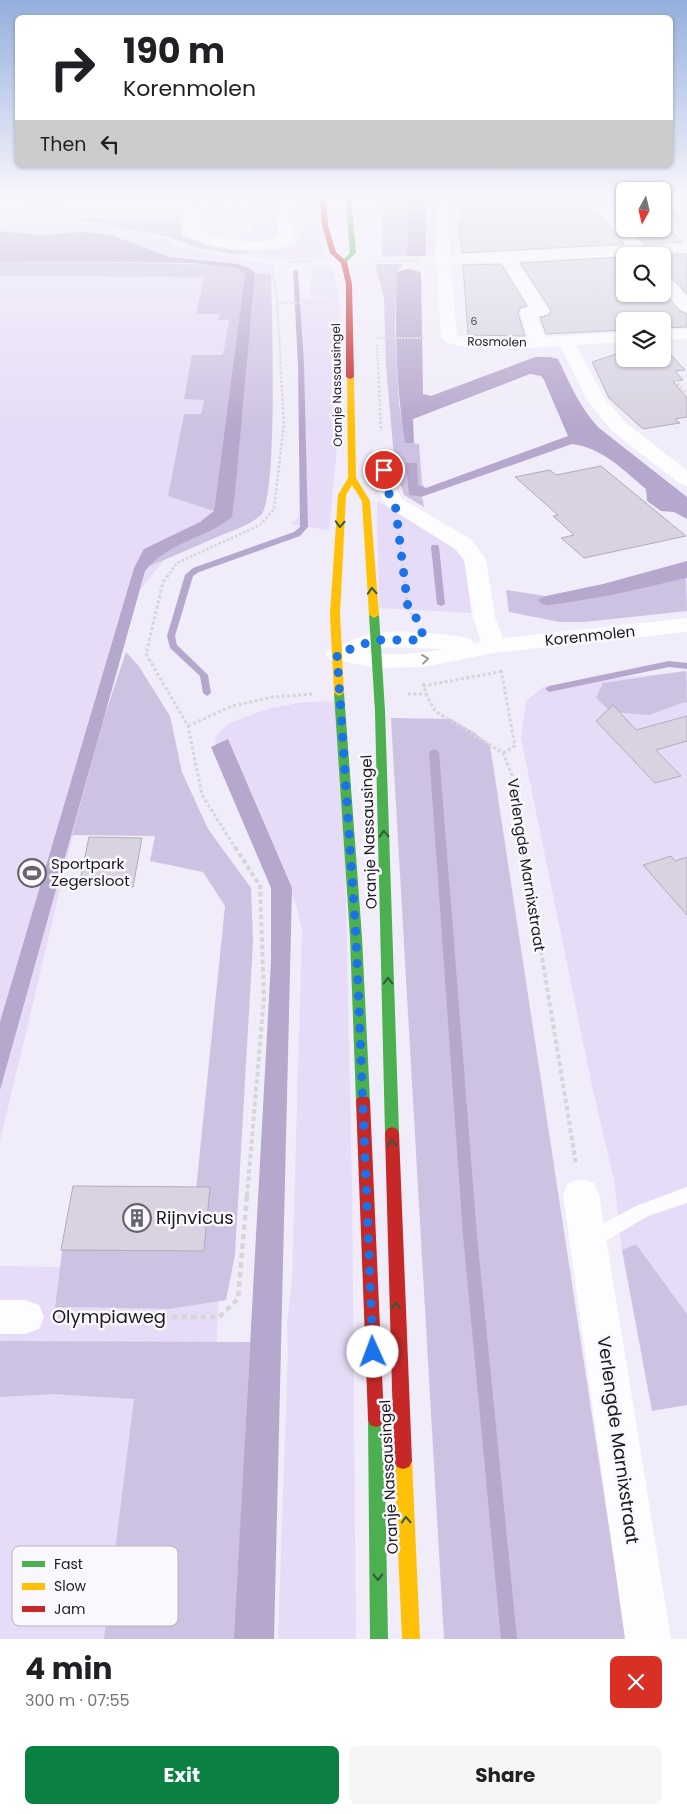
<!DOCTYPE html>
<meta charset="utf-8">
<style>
body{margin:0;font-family:Poppins,sans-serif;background:#f6f6f6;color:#202124;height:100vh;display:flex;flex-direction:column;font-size:19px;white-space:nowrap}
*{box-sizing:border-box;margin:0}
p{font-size:16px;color:#757577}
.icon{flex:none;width:28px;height:28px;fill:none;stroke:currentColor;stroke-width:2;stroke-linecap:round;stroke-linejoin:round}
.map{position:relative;height:1639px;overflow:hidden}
.details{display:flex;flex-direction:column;background:#fff;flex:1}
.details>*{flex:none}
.top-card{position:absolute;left:15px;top:15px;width:658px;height:152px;border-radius:8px;box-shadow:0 1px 4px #0004;background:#fff;color:#202124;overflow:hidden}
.needle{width:32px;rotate:188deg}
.tools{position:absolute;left:616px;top:182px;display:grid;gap:10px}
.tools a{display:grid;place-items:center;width:55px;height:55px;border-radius:8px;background:#fff;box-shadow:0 1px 4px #0004;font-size:25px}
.pin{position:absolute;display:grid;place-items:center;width:42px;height:42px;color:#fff;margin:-21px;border:2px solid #fff;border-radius:50%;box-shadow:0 1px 5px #0007}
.me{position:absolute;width:55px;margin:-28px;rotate:358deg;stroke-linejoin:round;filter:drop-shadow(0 0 4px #0008)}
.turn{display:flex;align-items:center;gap:18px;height:105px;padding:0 25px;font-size:22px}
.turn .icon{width:65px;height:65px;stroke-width:2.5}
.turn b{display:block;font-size:35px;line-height:42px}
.then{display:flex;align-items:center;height:48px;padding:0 25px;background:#0003;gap:10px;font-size:19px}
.round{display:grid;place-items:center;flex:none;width:52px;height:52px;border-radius:8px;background:#f6f6f6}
.overview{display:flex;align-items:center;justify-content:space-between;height:85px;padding:0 25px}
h1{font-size:30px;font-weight:700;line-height:38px}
.action{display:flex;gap:10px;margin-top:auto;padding:10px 25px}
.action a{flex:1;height:58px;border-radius:8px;background:#0b8043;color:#fff;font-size:20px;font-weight:700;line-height:58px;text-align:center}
.action a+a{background:#f6f6f6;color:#202124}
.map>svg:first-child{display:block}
.green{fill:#e6dcf7}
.forest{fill:#cec2e2}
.water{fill:#b6a7cc}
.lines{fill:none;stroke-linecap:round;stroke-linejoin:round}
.stream{fill:#b6a7cc;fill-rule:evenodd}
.building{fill:#d8d2e1;stroke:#b1adb8}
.path-far4{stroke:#d6d5d9;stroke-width:2;stroke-dasharray:2 1;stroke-linecap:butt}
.path-far3{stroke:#d6d5d9;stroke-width:2.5;stroke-dasharray:2.5 2;stroke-linecap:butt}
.path-far2{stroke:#d6d5d9;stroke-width:3;stroke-dasharray:3 2.5;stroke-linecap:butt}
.path-far1{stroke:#d6d5d9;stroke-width:4;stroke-dasharray:4.5 3;stroke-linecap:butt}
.path{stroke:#d6d5d9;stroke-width:4.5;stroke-dasharray:5.5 4;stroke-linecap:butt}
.lane{fill:#fdfcfe;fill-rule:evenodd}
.street{fill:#fdfcfe;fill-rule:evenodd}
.fast{fill:#4caf50;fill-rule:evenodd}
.slow{fill:#ffc107;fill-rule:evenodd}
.jam{fill:#c62828;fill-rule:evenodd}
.oneway{stroke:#325c37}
.oneway2{stroke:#98969b}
.route{stroke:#1a73e8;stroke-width:9;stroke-dasharray:0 16.2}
.labels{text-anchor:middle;stroke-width:5;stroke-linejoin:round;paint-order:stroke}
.far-number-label{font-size:11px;fill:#4d4854}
.far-street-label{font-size:12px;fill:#1d1923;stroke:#faf8fd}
.street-label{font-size:15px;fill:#1d1923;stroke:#faf8fd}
.poi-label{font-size:15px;fill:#1d1923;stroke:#faf8fd;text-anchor:start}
.near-poi-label{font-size:18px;fill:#1d1923;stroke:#faf8fd;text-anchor:start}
.near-street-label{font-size:18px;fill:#1d1923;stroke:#faf8fd}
.key{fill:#faf8fd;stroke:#b8b5bc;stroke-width:1}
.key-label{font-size:14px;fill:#1d1923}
</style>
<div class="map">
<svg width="687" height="1639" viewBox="0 0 687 1639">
<rect width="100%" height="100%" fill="#f0ecf9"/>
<!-- green -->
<path class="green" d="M251,197L275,198L278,233L273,240C262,243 251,244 241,236H253Z
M301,197H313L316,219L326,259H268L244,255C260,244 280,256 297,244L302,211Z
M426,197H436L435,255L426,256Z
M59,224L129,233L206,253L266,264L271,266V274H260L243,506L168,555L128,605L0,1141V258L169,257L111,235L83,232L40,235L0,231V225Z
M313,268H333L340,305L342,394L329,530L290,524L298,518L304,505L307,481L303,436L301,297L308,298Z
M377,501L403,516L445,533L459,542L467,573L471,613L379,608Z
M686,671L687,672V1314L636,1244L622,1250L614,1180L592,1086L521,738L526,701L544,686Z
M342,701L352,1191L356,1639H278L288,1354L287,1324L292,1280L302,930L295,901L215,751L216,736L229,723L271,708L305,702Z
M0,1266L220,1270L206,1574L199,1639H0Z"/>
<!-- forest -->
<path class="forest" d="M383,197H409L407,256L382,257Z
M180,217L182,237L253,249L244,255L232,254L194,247L168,237L86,221L15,219Z
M40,261L220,265L236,268L245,274L214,511L168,496L184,414H201L204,400L184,399L192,355H223L229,320H218L220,314H196L204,277L0,276V262Z
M375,264H403L397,272L395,328L399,403L405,442L419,444L422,484L425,488L418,485L413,496L421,497L423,500L424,507L404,495L395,468L386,366L384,298Z
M255,273L271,274C272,308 278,498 261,515C249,526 231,531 217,537C195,547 173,556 150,566L156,553L211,525L240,424Z
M686,578L687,611L584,622H560L509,612L506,590L546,596L540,598L549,605L613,595Z
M126,652L138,665L170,716L182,772L208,829L251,888L253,942L235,1255L226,1300L168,1309L77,1307L55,1308L63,1244L190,1249L225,906L203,872L150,861L155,836L72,835L103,721Z
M686,671L687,703L685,702L649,715L611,712L596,698L603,683Z
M391,718L451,719L475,733L490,745L626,1639H444Z
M636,1244L687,1314V1405L652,1411L622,1250Z
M0,1341L250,1342L235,1639H104L134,1399L53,1394L0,1397Z"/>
<!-- water -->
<path class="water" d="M409,197H426V256H407Z
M0,231L40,235L83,232L111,235L170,257L238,264L251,269L255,273L235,492L232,517C203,540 169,541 145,571L0,1090V1022L134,568L144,549L200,522L214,511L245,274L236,268L195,263L40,261L0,262Z
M407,269L415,270L421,273L423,394L431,396L535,357H550L558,359C570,384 580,408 599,428L687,497V519L674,512L661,511L647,501L646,489C623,470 603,448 572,444L421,497L409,495L406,463H417L418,485L426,488L568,436L544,380L541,376L530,374L413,419L414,443H405C396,386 395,330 397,272Z
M687,561V578L613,595L565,603L549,605L542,604L539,601L540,598L546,596L603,584Z
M228,739L292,888L274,1639H234L271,961V888L211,747Z"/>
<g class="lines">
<!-- stream -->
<path class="stream" d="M293,270L298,271L304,364L308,527L300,536L199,572L193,576L175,636L177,645L208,675L211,693L207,696L203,693L200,676L170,648L167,636L185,575L193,568L294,532L300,527L298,364Z
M432,545H438L439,547L445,604L441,606L437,604L431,547Z
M669,661L687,663V669L669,667L549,692L545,689L549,686Z
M434,749L439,752L477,1235L517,1639H501L463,1235L429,752Z"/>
</g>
<!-- building -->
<path class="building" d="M460,197H573L577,201H588L624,244L462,253L459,222H462Z
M625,199V222L606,200Z
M662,202L680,220L668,221L673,226H667L682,242L644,244L631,229H662Z
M687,254V294L668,274L662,272V256H653Z
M625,257V294H662V291L680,311L687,314V327L662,328V321H625V330L546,334L540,317L549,315L551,310L520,263Z
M501,264L527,306L520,308L518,313L525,336L468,335L463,265Z
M662,345L685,370L675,371L683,380L673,381L687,398V417L675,419L680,423L643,429L609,398L592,362L625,351V359H662Z
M601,466L686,536L584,558L561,538L574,535L553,516L558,515L515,477L550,470L556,475Z
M613,705L636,730L687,716V741L656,750L681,776L655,783L596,721Z
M89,837L142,838L133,887L79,886Z
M671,856L675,861L687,857V915L643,865Z
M73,1186L210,1187L204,1251L61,1250Z"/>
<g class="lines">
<!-- path-far4 -->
<path class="path-far4" d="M662,199L687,200
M662,200L681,219
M214,204L238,203
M465,221L524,222
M13,222C30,204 52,200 76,197
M0,223C59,220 115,225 172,243
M662,224L680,223L685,228
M528,230L592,227
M149,234L167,233
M508,236L505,232L528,230L513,197
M374,261H420
M289,262L312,261
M272,265L277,303L281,364
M584,279L606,307
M548,281L625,277
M469,300H508
M277,303L325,302
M562,310L656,305
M377,338H426
M377,345L378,364
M657,359L661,364"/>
<!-- path-far3 -->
<path class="path-far3" d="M378,363L381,431
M660,363L686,393L679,394L687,403
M625,396L679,394
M399,533L404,577
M167,577L177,563L260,525L274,509L284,423L280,363"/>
<!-- path-far2 -->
<path class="path-far2" d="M168,575L163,582L146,654L188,726L202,795L236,849
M404,575L408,608L412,615
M501,670L515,746L503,753
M423,683L426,694L435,711L503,753L512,775L524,849
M423,686L504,671
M408,694H426
M188,726L232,706L273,697L312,694"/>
<!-- path-far1 -->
<path class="path-far1" d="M235,847L260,886L264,997L247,1196
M524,847L576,1164"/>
<!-- path -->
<path class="path" d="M58,1317H219L238,1299L247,1195"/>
<!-- lane -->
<path class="lane" d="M687,1187V1203L648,1216L597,1246L590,1248L583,1246L581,1240L583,1234L636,1206Z"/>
<!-- street -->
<path class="street" d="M185,197H199L197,229C215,239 263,249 280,236L272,197H286L294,237C279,259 197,251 183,231Z
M435,197H449L450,255L628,246L587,197H601L625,225V229H629L643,246L687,244V252L650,254L651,256L635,255L517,261L549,311L547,314L537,316L545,337L625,332V342L576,345L605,399L626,423L687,470V486L680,484L612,431L588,401L560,346C539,347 452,354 441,338L436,260ZM502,262L530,307L522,309L520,312L528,338L462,337L457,335L451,264Z
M662,274L667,275L687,297V312L681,310L662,288Z
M687,329V339L662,340V330Z
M382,446L389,448L392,452L396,489L402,499L471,539L483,555L486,560L495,617L503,638L687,618V632L494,653L424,667L377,668L329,659L325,654L329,649L341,648L344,644C353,640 363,635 373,633C396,629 448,633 471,639L474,643L481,642L473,617L464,560L455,549L388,507L376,489L372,452L375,448ZM378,647L443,649C418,654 391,656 366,652Z
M581,1179L594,1183L599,1194L671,1639H625L563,1194L568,1183Z
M0,1300H25L39,1305L44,1317L39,1329L25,1334H0Z"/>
<!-- fast -->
<path class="fast" d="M345,197H351L356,253L344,264L341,262L350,253Z
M374,612L379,615L385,711L399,1133L397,1137L392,1139L387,1137L385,1133L375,711L369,615Z
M339,690L344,693L362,937L370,1101L368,1105L363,1106L358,1105L356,1101L350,937L334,693Z
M376,1411L382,1413L384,1419L388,1639H370L368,1419L370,1413Z"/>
<!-- slow -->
<path class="slow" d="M347,375L354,377L356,478L370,501L379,615L374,618L369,615L362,501L352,485L346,495L340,614L344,693L339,696L334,693L330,614L338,495L348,478Z
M403,1453L409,1455L412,1461L420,1639H402L394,1461L397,1455Z"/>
<!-- jam -->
<path class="jam" d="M320,197H326L328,226L336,252L347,262L352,284L354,377L350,379L346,377V284L341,263L330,253L322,226Z
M363,1096L368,1097L370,1101L384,1419L382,1425L376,1427L370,1425L368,1419L356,1101L358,1097Z
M392,1127L397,1129L399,1133L412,1461L409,1467L403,1469L397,1467L394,1461L385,1133L387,1129Z"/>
</g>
<!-- one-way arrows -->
<defs><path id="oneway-chevron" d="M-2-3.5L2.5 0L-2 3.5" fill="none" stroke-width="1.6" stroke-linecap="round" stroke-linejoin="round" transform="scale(1.25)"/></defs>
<g class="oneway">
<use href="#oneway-chevron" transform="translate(340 524) rotate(93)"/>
<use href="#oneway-chevron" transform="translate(372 591) rotate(-93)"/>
<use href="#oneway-chevron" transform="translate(384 834) rotate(-92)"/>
<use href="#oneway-chevron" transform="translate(388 981) rotate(-91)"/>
<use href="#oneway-chevron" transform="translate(392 1143) rotate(-91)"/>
<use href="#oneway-chevron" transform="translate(396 1306) rotate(-93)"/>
<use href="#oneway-chevron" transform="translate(406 1520) rotate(-93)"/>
<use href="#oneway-chevron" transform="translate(378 1577) rotate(89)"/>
</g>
<use class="oneway2" href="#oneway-chevron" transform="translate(425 659) rotate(-7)"/>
<!-- sky -->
<linearGradient id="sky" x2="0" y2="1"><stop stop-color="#94afdd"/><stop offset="0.46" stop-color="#f8f6fc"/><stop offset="1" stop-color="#f8f6fc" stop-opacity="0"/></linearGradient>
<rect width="687" height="426" fill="url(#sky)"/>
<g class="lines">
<!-- route -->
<path class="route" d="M373,1352L356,936L337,654L375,640H422V630L417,619L408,608L395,503L386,489L384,470"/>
</g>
<!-- icons -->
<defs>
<symbol id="stadium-ring" viewBox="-11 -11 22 22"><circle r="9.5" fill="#faf8fd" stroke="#67636e" stroke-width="1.5"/><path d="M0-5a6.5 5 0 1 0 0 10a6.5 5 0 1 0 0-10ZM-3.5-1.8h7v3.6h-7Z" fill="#67636e"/></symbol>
<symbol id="building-ring" viewBox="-11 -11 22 22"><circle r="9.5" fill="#faf8fd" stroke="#67636e" stroke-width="1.5"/><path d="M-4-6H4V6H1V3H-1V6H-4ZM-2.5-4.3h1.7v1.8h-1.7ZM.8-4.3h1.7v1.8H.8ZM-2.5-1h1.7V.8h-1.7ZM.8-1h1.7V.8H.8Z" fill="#67636e"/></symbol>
</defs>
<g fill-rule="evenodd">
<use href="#stadium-ring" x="16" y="857" width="32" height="32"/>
<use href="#building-ring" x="121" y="1202" width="32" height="32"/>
</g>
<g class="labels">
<!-- far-number labels -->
<g class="far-number-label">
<text x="474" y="325">6</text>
</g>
<!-- far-street labels -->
<g class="far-street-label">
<text transform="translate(497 342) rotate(1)" y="4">Rosmolen</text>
<text transform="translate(337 385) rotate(-91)" y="4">Oranje Nassausingel</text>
</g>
<!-- street labels -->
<g class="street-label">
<text transform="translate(590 636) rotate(-6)" y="5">Korenmolen</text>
<text transform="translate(369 832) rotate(-92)" y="5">Oranje Nassausingel</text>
<text transform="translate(526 865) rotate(81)" y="5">Verlengde Marnixstraat</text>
<text transform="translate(389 1477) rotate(-93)" y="5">Oranje Nassausingel</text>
</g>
<!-- poi labels -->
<g class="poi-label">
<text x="51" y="869">Sportpark<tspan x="51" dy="17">Zegersloot</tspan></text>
</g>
<!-- near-poi labels -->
<g class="near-poi-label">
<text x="156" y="1224">Rijnvicus</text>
</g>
<!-- near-street labels -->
<g class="near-street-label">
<text x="109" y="1323">Olympiaweg</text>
<text transform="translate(618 1440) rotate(82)" y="6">Verlengde Marnixstraat</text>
</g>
</g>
<!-- legend -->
<rect x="12" y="1546" width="166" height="80" rx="8" class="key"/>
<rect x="22" y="1561" width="23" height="6" fill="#4caf50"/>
<rect x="22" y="1583" width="23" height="7" fill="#ffc107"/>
<rect x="22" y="1606" width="23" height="6" fill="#c62828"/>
<g class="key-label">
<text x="54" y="1569">Fast</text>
<text x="54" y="1591">Slow</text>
<text x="54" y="1614">Jam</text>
</g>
</svg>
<div class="tools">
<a><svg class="needle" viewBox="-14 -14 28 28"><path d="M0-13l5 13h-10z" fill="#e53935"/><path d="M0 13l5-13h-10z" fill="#757577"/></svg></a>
<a><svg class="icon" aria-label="search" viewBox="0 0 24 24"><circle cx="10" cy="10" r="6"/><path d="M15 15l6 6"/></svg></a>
<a><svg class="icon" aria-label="layers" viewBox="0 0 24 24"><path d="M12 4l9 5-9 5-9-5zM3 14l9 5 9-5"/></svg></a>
</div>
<div class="pin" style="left:384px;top:470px;background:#d93025"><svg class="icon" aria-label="arrive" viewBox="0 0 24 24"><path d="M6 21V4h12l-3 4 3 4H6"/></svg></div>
<svg class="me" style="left:373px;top:1352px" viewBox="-20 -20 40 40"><circle r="19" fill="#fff"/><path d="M0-13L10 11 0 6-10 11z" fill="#1a73e8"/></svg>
<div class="top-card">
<div class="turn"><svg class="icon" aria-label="right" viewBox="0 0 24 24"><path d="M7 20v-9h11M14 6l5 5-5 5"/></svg><div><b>190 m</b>Korenmolen</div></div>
<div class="then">Then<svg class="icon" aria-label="left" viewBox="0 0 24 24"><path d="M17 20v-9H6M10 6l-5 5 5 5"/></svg></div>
</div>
</div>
<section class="details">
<div class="overview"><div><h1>4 min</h1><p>300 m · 07:55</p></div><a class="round" style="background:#d93025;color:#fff"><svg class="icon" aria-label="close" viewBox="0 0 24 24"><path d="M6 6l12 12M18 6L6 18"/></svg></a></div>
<div class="action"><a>Exit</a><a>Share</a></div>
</section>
